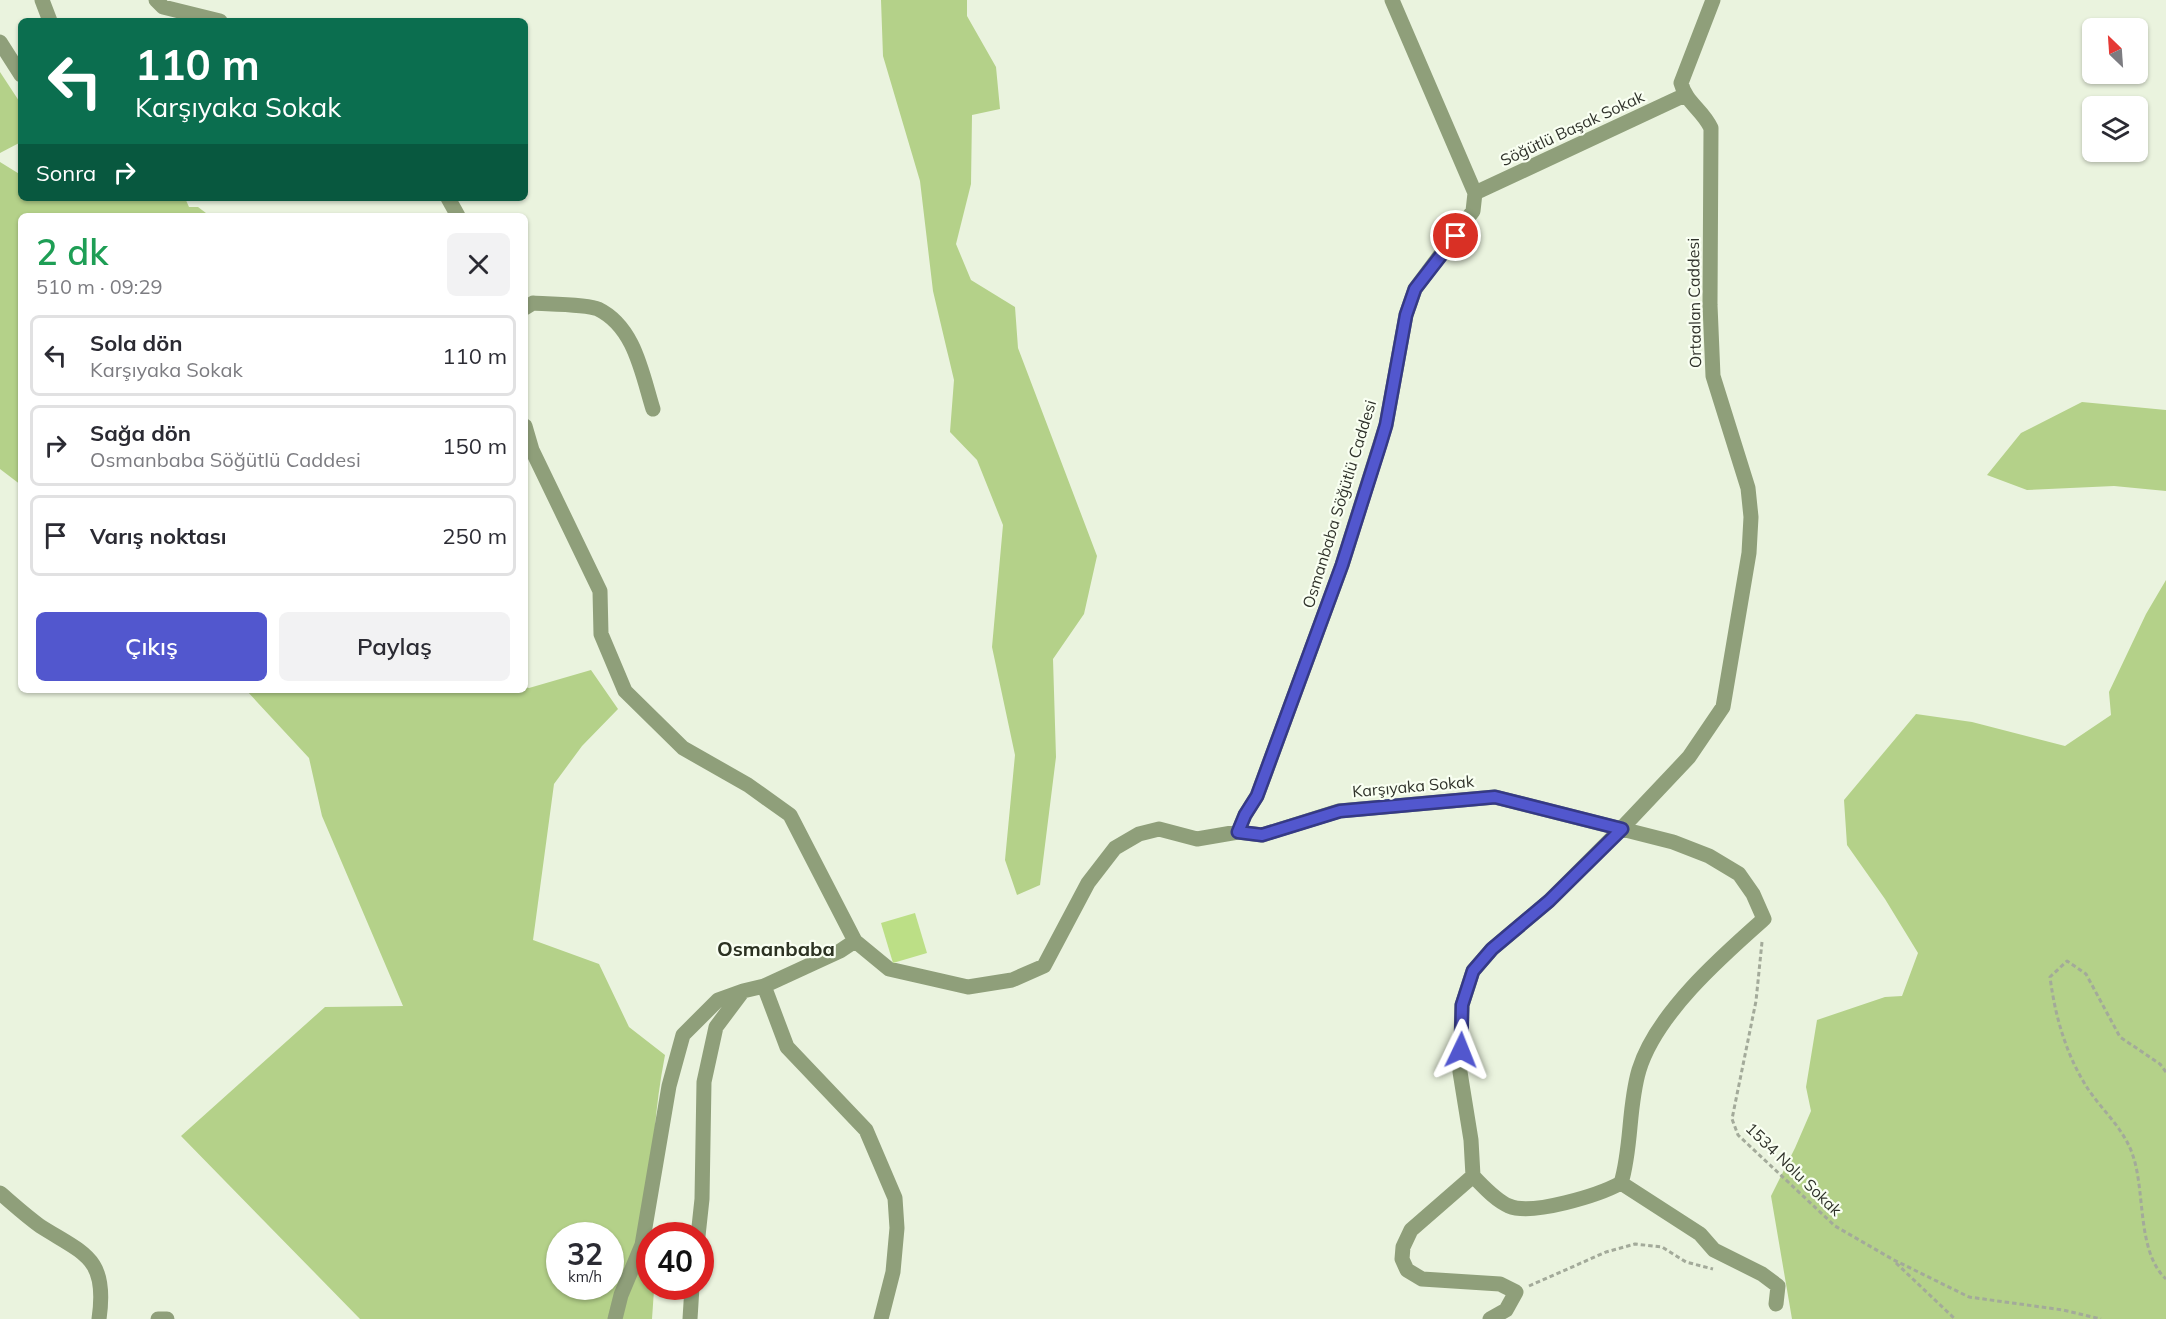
<!DOCTYPE html>
<html lang="tr">
<meta charset="utf-8">
<style>
body{margin:0;font-family:Mulish,sans-serif;background:#f2f2f3;color:#2b2b33;height:100vh;display:flex;flex-direction:column;font-size:22px;white-space:nowrap}
*{box-sizing:border-box;margin:0}
p{font-size:20px;color:#7c7c81}
.icon{flex:none;width:33px;height:33px;fill:none;stroke:currentColor;stroke-width:2;stroke-linecap:round;stroke-linejoin:round}
.map{position:relative;flex:1;overflow:hidden}
.side{position:absolute;left:18px;top:213px;width:510px;height:480px;display:flex;flex-direction:column;background:#fff;border-radius:9px;box-shadow:0 2px 4px #0004}
.side>*{flex:none}
.top-card{position:absolute;left:18px;top:18px;width:510px;height:183px;border-radius:9px;box-shadow:0 2px 4px #0004;background:#0b6e4f;color:#fff;overflow:hidden}
.needle{width:39px;rotate:335deg}
.tools{position:absolute;left:2082px;top:18px;display:grid;gap:12px}
.tools a{display:grid;place-items:center;width:66px;height:66px;border-radius:9px;background:#fff;box-shadow:0 2px 4px #0004;font-size:30px}
.speed{position:absolute;left:546px;top:1222px;display:flex;gap:12px;font-size:30px;font-weight:700;text-align:center}
.speed>*{display:grid;place-content:center;width:78px;height:78px;border-radius:50%;background:#fff;box-shadow:0 2px 4px #0004;line-height:1}
.speed small{font-size:15px;font-weight:400}
.speed .limit{border:9px solid #d22;background:#fff;color:#111}
.pin{position:absolute;display:grid;place-items:center;width:51px;height:51px;color:#fff;margin:-26px;border:3px solid #fff;border-radius:50%;box-shadow:0 2px 6px #0007}
.me{position:absolute;width:66px;margin:-33px;rotate:2deg;stroke-linejoin:round;filter:drop-shadow(0 0 4px #0008)}
.turn{display:flex;align-items:center;gap:21px;height:126px;padding:0 18px;font-size:27px}
.turn .icon{width:78px;height:78px;stroke-width:2.5}
.turn b{display:block;font-size:42px;line-height:51px}
.then{display:flex;align-items:center;height:57px;padding:0 18px;background:#0003;gap:12px;font-size:22px}
.round{display:grid;place-items:center;flex:none;width:63px;height:63px;border-radius:9px;background:#f2f2f3}
.summary{display:flex;align-items:center;justify-content:space-between;height:102px;padding:0 18px}
h1{font-size:36px;font-weight:600;line-height:45px;color:#1e9e55}
.primary-button{display:flex;gap:12px;margin-top:auto;padding:12px 18px}
.primary-button a{flex:1;height:69px;border-radius:9px;background:#5257ce;color:#fff;font-size:24px;font-weight:600;line-height:69px;text-align:center}
.primary-button a+a{background:#f2f2f3;color:#2b2b33}
ul{padding:0;list-style:none}
li{display:flex;align-items:center;gap:18px;height:81px;margin:0 12px 9px;padding:0 6px;border:3px solid #e1e1e2;border-radius:9px}
li div{flex:1}
li b{display:block;font-size:22px}
li em{font-style:normal}
.map>svg:first-child{display:block}
.green{fill:#b4d189;fill-rule:evenodd}
.building{fill:#bcdf86}
.lines{fill:none;stroke-linecap:round;stroke-linejoin:round}
.path{stroke:#a3aa9a;stroke-width:3;stroke-dasharray:4.5 3;stroke-linecap:butt}
.minor{stroke:#8f9f7a;stroke-width:15}
.route-casing{stroke:#353986;stroke-width:15}
.route{stroke:#5257ce;stroke-width:10}
.labels{text-anchor:middle;stroke-width:4.5;stroke-linejoin:round;paint-order:stroke}
.street-label{font-size:16px;fill:#30332b;stroke:#f9fff2}
.quarter-label{font-size:20px;font-weight:bold;fill:#2c3222;stroke:#f9fff2}
</style>
<div class="map">
<svg width="2166" height="1319" viewBox="0 0 2166 1319">
<rect width="100%" height="100%" fill="#eaf3de"/>
<!-- green -->
<path class="green" d="M881,0H967V16L996,67L1000,109L972,115L971,184L956,244L971,280L1015,307L1018,348L1097,556L1084,614L1053,659L1056,757L1040,885L1017,895L1005,860L1015,755L992,647L1003,525L977,460L950,432L954,380L933,291L920,181L883,56Z
M0,72L21,104V142L0,153Z
M0,162L21,175V198H185L189,207H198L210,216H21V485L0,469Z
M2082,402L2166,410V491L2114,486L2027,490L1987,475L2021,433Z
M2166,580V1319H1792L1771,1196L1795,1148L1811,1111L1806,1087L1817,1020L1885,997L1902,996L1918,953L1885,899L1847,845L1844,800L1916,714L1972,722L2065,746L2111,715L2109,692L2146,614Z
M591,670L618,709L582,746L554,784L533,940L599,964L629,1027L665,1055C653,1117 651,1173 652,1236H650V1287H654V1290L652,1319H360L181,1136L325,1007L403,1006L322,816L309,758L246,690H525V687L529,688ZM560,1236H610V1287H560Z"/>
<!-- building -->
<path class="building" d="M915,913L927,953L893,963L881,923Z"/>
<g class="lines">
<!-- path -->
<path class="path" d="M1762,942L1756,1001L1732,1119L1738,1135L1835,1226L1892,1259L1969,1297L2063,1310L2101,1319
M2166,1072L2160,1064L2120,1037L2086,974L2067,961L2050,977C2055,1016 2066,1055 2088,1089C2102,1110 2123,1128 2132,1153C2146,1190 2136,1251 2166,1279
M1896,1263L1955,1319
M1529,1286L1606,1252L1635,1244L1662,1247L1686,1262L1713,1269"/>
<!-- minor -->
<path class="minor" d="M42,0L50,21
M156,0L163,7L220,21
M0,42L21,75
M1475,193L1685,95
M448,198L458,216
M525,308L533,303C547,304 587,304 598,309C635,327 642,374 653,409
M525,426L532,450L600,591L601,634L625,691L683,748L748,785L790,815L855,941L889,969L968,987L1012,980L1044,966L1088,883L1115,848L1139,834L1159,829L1197,839L1238,832L1262,835L1339,811L1495,797L1673,842L1709,856L1739,874L1753,894L1764,919C1721,957 1656,1014 1639,1070C1628,1107 1632,1147 1621,1183C1599,1195 1532,1216 1509,1206C1495,1200 1483,1186 1473,1176
M1238,832L1245,815L1257,796L1342,565L1386,425L1406,315L1415,289L1473,211L1475,193L1392,0
M764,986L787,1047L866,1130L895,1198L897,1228L893,1272L881,1319
M1621,1183L1700,1234L1714,1250L1762,1274L1778,1286L1776,1304
M0,1193C13,1204 26,1216 40,1226C84,1254 108,1257 99,1319
M698,1236L702,1199L704,1082L716,1027L743,991L764,986L840,951L855,941
M158,1319H167
M615,1319L621,1295L642,1245L669,1086L683,1035L718,1000L743,991
M690,1319L692,1287
M1490,1319L1506,1310L1516,1292L1500,1284L1422,1279L1407,1270L1402,1259L1403,1247L1411,1230L1473,1176L1471,1140L1460,1072L1462,1005L1473,971L1492,949L1549,901L1621,829L1689,757L1723,707L1749,553L1751,517L1748,488L1713,376L1710,305L1711,128C1702,109 1686,103 1681,83L1713,0"/>
</g>
<g class="lines">
<defs>
<path id="route" d="M1456,236L1415,289L1406,315L1386,425L1380,445L1342,565L1257,796L1245,815L1238,832L1262,835L1340,811L1495,797L1622,829L1549,901L1492,949L1473,971L1462,1005L1461,1050"/>
</defs>
<!-- route casing -->
<use href="#route" class="route-casing"/>
<!-- route -->
<use href="#route" class="route"/>
</g>
<g class="labels">
<!-- street labels -->
<g class="street-label">
<text transform="translate(1572 128) rotate(-25)" y="6">Söğütlü Başak Sokak</text>
<text transform="translate(1694 303) rotate(-91)" y="6">Ortaalan Caddesi</text>
<text transform="translate(1339 504) rotate(-73)" y="6">Osmanbaba Söğütlü Caddesi</text>
<text transform="translate(1413 786) rotate(-5)" y="6">Karşıyaka Sokak</text>
<text transform="translate(1794 1169) rotate(44)" y="6">1534 Nolu Sokak</text>
</g>
<!-- quarter labels -->
<g class="quarter-label">
<text x="776" y="956">Osmanbaba</text>
</g>
</g>
</svg>
<div class="tools">
<a><svg class="needle" viewBox="-14 -14 28 28"><path d="M0-13l5 13h-10z" fill="#e53935"/><path d="M0 13l5-13h-10z" fill="#7c7c81"/></svg></a>
<a><svg class="icon" aria-label="layers" viewBox="0 0 24 24"><path d="M12 4l9 5-9 5-9-5zM3 14l9 5 9-5"/></svg></a>
</div>
<div class="speed"><div>32<small>km/h</small></div><div class="limit">40</div></div>
<div class="pin" style="left:1456px;top:236px;background:#d93025"><svg class="icon" aria-label="arrive" viewBox="0 0 24 24"><path d="M6 21V4h12l-3 4 3 4H6"/></svg></div>
<svg class="me" style="left:1461px;top:1050px" viewBox="-20 -20 40 40"><path d="M0-17L14 15 0 8-14 15z" fill="#5257ce" stroke="#fff" stroke-width="4"/></svg>
<div class="top-card">
<div class="turn"><svg class="icon" aria-label="left" viewBox="0 0 24 24"><path d="M17 20v-9H6M10 6l-5 5 5 5"/></svg><div><b>110 m</b>Karşıyaka Sokak</div></div>
<div class="then">Sonra<svg class="icon" aria-label="right" viewBox="0 0 24 24"><path d="M7 20v-9h11M14 6l5 5-5 5"/></svg></div>
</div>
<section class="side">
<div class="summary"><div><h1>2 dk</h1><p>510 m · 09:29</p></div><a class="round"><svg class="icon" aria-label="close" viewBox="0 0 24 24"><path d="M6 6l12 12M18 6L6 18"/></svg></a></div>
<ul>
<li><svg class="icon" aria-label="left" viewBox="0 0 24 24"><path d="M17 20v-9H6M10 6l-5 5 5 5"/></svg><div><b>Sola dön</b><p>Karşıyaka Sokak</p></div><em>110 m</em></li>
<li><svg class="icon" aria-label="right" viewBox="0 0 24 24"><path d="M7 20v-9h11M14 6l5 5-5 5"/></svg><div><b>Sağa dön</b><p>Osmanbaba Söğütlü Caddesi</p></div><em>150 m</em></li>
<li><svg class="icon" aria-label="arrive" viewBox="0 0 24 24"><path d="M6 21V4h12l-3 4 3 4H6"/></svg><div><b>Varış noktası</b></div><em>250 m</em></li>
</ul>
<div class="primary-button"><a>Çıkış</a><a>Paylaş</a></div>
</section>
</div>
